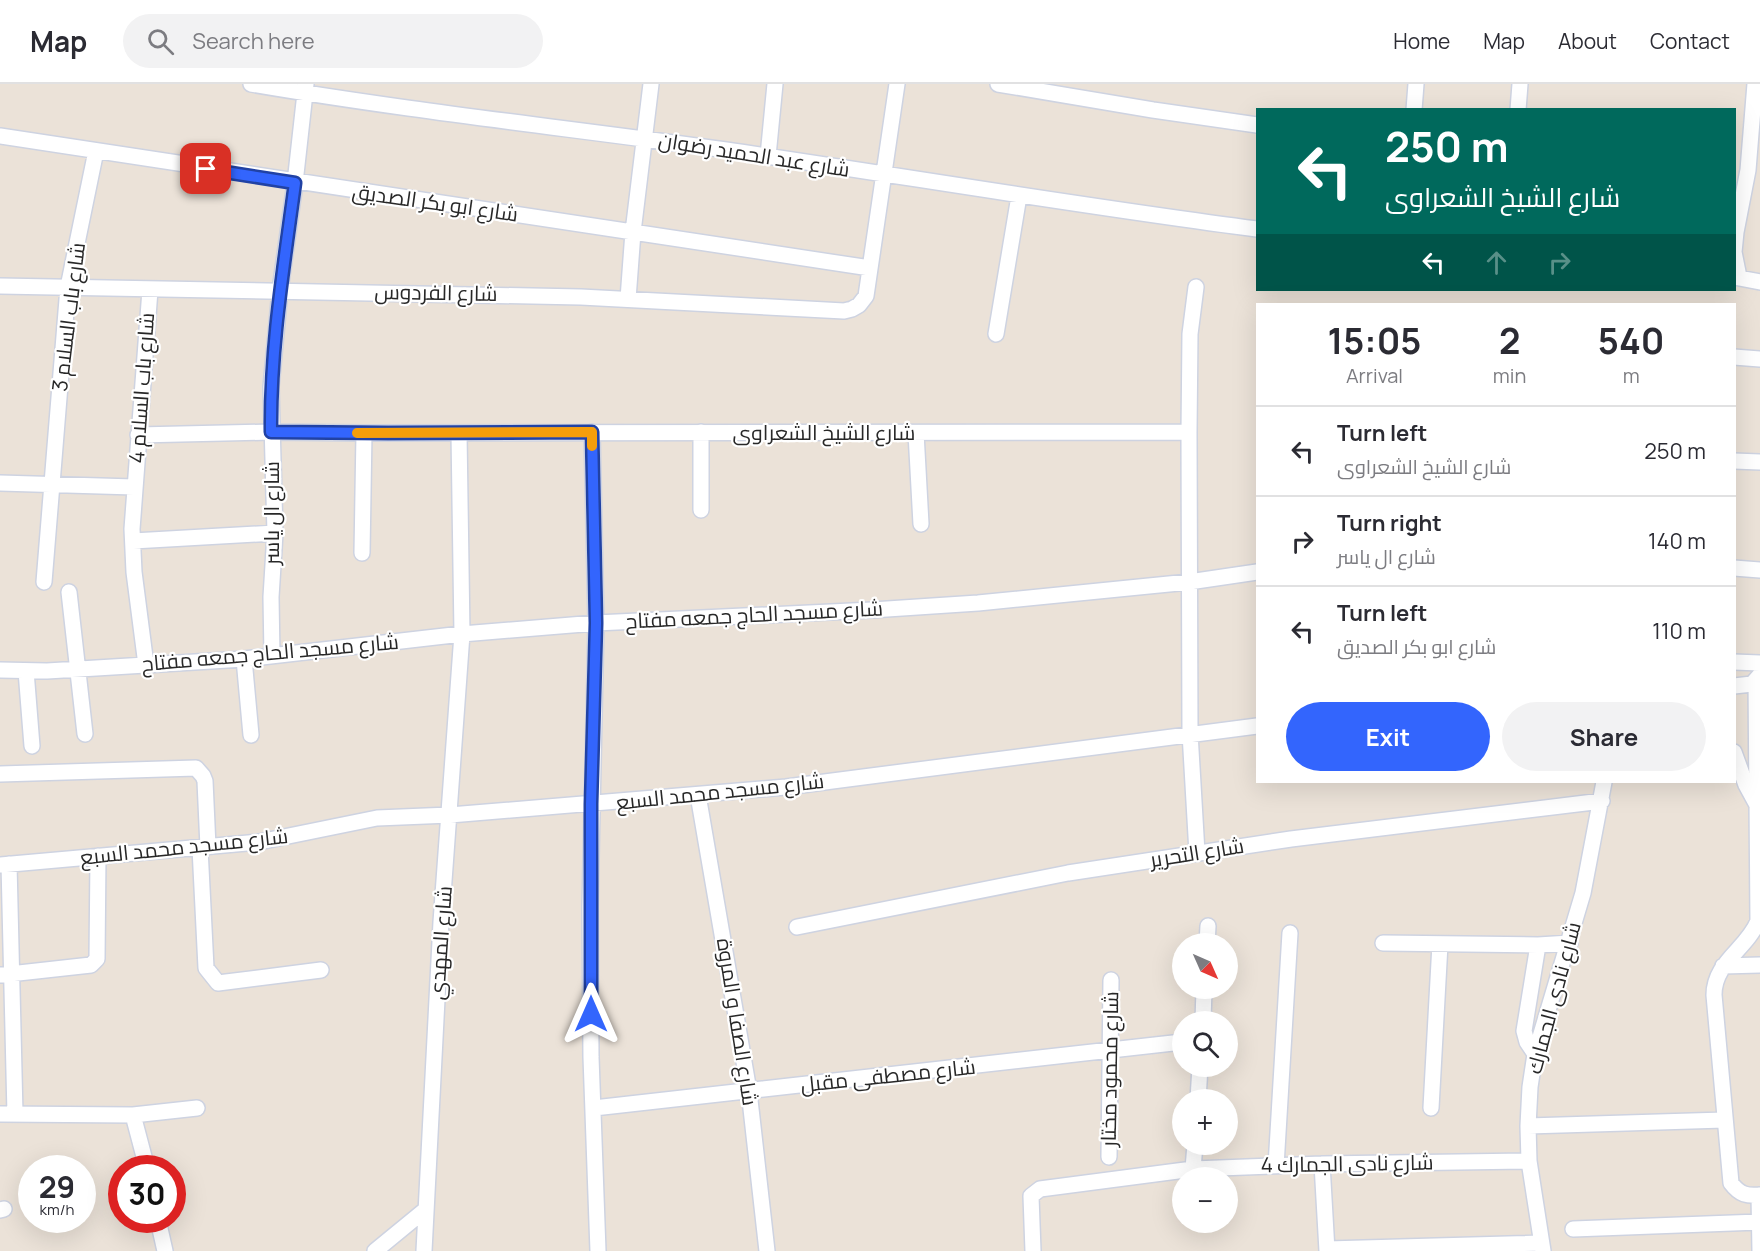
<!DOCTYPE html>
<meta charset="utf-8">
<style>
body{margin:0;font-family:Manrope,Cairo,sans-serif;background:#f2f2f3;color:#2b2b33;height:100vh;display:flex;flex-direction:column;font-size:22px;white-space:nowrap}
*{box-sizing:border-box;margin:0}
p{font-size:20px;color:#7c7c81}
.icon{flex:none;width:33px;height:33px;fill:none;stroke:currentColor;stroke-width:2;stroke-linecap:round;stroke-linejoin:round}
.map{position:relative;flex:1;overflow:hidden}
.drawer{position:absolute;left:1256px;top:219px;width:480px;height:480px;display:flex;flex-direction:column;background:#fff;border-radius:0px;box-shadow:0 6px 24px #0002}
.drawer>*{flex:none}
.banner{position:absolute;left:1256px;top:24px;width:480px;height:183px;border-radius:0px;box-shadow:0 6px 24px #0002;background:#00695c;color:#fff;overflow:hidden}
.needle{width:39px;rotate:135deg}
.fabs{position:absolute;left:1172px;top:849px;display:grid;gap:12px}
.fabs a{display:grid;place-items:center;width:66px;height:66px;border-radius:50%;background:#fff;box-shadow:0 6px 24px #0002;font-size:30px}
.speed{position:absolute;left:18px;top:1071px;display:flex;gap:12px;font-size:30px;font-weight:700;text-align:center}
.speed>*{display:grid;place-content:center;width:78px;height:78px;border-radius:50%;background:#fff;box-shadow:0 6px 24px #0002;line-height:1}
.speed small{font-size:15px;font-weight:400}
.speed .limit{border:9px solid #d22;background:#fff;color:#111}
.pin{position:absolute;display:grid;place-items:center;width:51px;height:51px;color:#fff;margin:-26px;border-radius:12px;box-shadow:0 3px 9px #0006}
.me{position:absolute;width:66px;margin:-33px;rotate:0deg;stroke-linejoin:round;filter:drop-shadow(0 0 4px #0008)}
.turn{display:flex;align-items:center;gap:21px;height:126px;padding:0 30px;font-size:27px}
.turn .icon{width:78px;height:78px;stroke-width:2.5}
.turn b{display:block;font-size:42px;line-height:51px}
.lanes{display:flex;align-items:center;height:57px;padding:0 30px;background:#0003;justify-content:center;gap:30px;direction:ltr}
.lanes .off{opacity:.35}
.eta{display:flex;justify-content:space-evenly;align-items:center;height:102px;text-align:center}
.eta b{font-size:36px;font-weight:700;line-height:42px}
.cta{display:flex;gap:12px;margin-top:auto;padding:12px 30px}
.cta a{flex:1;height:69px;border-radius:36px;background:#3365fd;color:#fff;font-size:24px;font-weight:700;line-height:69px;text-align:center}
.cta a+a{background:#f2f2f3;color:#2b2b33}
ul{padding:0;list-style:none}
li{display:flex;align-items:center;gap:18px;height:90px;padding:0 30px;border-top:2px solid #e1e1e2}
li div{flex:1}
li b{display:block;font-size:22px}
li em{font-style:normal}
header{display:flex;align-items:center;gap:36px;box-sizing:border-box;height:84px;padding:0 30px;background:#fff;border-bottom:2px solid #e1e1e2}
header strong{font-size:28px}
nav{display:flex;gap:33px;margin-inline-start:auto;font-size:21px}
.search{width:420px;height:54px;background:#f2f2f3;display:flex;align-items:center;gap:15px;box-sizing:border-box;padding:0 21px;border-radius:33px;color:#7c7c81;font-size:22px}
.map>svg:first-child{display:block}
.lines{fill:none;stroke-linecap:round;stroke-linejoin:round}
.minor-casing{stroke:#ced3e1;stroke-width:18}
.minor{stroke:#fff;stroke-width:15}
.route-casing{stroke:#2142a4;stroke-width:15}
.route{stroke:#3365fd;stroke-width:10}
.slow{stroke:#f59e0b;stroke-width:10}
.labels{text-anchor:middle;stroke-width:4.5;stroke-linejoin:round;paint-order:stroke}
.street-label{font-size:21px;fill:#282828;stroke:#fff}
</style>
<header>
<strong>Map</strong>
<div class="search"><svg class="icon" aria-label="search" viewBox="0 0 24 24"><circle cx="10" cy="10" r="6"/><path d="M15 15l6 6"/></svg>Search here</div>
<nav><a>Home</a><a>Map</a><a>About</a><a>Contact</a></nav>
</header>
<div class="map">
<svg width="1760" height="1167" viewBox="0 0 1760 1167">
<rect width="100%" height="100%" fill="#ebe2d8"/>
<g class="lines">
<defs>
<path id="minor" d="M251,0C409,27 568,44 726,66C903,92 1080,122 1257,145
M998,0L1153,26L1257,41
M1414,26L1416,0
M1518,26L1520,0
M0,52L870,184
M768,72L775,0
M1734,193L1760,198
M1739,193L1734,168L1736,148L1748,86L1755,0
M0,202L581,213L844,227L852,225L859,221L866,212L897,0
M1196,203L1190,250L1189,348L1190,649L1197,769
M628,215L633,148L651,0
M996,250L1019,112
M1734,273L1760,275
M592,348L596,539L590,823L591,973L598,1167
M916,349L921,440
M138,351L271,348L364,349L1189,348
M1734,377L1760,378
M0,399L134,403
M701,426V348
M133,457L275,449
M362,469L364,349
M1734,484L1760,486
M44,498L68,203L96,67
M69,508L85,650
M272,572L271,513L275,449L271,303L280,206L295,99L306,0
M244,575L251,651
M1734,578L1760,579
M146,581L134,488L132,445L150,206
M0,586L47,587L244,575L462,550L596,539L872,526L978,519L1189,498L1257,488
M26,587L32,662
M1756,596L1758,837C1747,865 1714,878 1714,911L1731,1099C1740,1111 1747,1112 1760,1111
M1734,602L1752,600L1760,591
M1734,668L1746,701L1758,723
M0,690L196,684L203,692L205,697L208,763
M698,711L749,1007L767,1167
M200,764L206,884L218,899L321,886
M9,780L15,1030
M0,781L259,758L377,734L450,731L786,703L1257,642
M797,843L1068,789L1291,755L1602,717
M1383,859L1538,861L1570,859
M1207,860L1208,842
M1723,882L1760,881
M0,891L91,881L97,875L98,772
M1203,938L1204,904
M1535,970L1527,958L1524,947L1538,861
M1198,1016L1200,982
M594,1024L1182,958
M1431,1024L1440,860
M0,1030L133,1031L197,1024
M133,1031L147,1084
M1528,1042L1724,1036
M1109,1073L1111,896
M1322,1080L1327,1167
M1276,1082L1290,849
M1193,1085L1195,1060
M1759,1111L1760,1167
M0,1126L4,1125
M158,1136L165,1167
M1573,1145L1759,1138
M1327,1165L1541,1159
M375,1167L425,1126
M424,1167L441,838L462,550L459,349
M1033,1167L1031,1112L1040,1105L1193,1085L1322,1080L1529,1077
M1543,1167L1529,1077L1528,1042L1530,1003L1535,970L1583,809L1604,698"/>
</defs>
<!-- minor casing -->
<use href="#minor" class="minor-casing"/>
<!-- minor -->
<use href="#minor" class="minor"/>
</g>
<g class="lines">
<defs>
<path id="route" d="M206,85L295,99C284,181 270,264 271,348L388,349L592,348L596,539L591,720V930"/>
</defs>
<!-- route casing -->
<use href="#route" class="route-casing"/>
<!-- route -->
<use href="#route" class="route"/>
<!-- slow -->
<path class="slow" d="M357,349L592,348V362"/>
</g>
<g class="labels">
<!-- street labels -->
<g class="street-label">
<text transform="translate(754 71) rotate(9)" y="7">شارع عبد الحميد رضوان</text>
<text transform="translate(435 119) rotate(8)" y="7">شارع ابو بكر الصديق</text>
<text transform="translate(436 209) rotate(1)" y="7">شارع الفردوس</text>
<text transform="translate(69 233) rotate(-83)" y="7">شارع باب السلام 3</text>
<text transform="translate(142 304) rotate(-86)" y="7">شارع باب السلام 4</text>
<text x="824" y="356">شارع الشيخ الشعراوى</text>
<text transform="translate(272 429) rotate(-90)" y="7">شارع ال ياسر</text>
<text transform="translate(754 531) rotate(-3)" y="7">شارع مسجد الحاج جمعه مفتاح</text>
<text transform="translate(270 569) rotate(-5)" y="7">شارع مسجد الحاج جمعه مفتاح</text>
<text transform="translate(720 708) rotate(-6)" y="7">شارع مسجد محمد السبع</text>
<text transform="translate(184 763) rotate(-6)" y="7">شارع مسجد محمد السبع</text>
<text transform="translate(1197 769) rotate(-9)" y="7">شارع التحرير</text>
<text transform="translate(441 859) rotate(-86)" y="7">شارع المهدي</text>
<text transform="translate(1554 914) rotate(-75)" y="7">شارع نادى الجمارك</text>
<text transform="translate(737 938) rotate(81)" y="7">شارع الصفا و المروة</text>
<text transform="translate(1110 985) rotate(-89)" y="7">شارع محمود مختار</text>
<text transform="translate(888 992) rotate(-6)" y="7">شارع مصطفى مقبل</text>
<text transform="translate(1347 1080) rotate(-1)" y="7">شارع نادى الجمارك 4</text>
</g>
</g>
</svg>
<div class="fabs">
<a><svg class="needle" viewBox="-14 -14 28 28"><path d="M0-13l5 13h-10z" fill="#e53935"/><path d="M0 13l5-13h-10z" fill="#7c7c81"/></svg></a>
<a><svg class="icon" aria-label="search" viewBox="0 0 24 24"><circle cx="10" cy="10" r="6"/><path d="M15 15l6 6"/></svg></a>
<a>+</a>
<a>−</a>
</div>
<div class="speed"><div>29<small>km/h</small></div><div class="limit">30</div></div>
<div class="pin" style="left:206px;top:85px;background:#d93025"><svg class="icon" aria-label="arrive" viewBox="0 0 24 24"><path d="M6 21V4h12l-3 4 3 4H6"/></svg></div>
<svg class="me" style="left:591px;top:930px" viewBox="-20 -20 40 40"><path d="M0-17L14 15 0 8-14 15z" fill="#3365fd" stroke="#fff" stroke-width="4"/></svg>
<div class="banner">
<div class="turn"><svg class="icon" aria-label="left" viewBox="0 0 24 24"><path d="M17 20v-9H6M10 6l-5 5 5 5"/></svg><div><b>250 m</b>شارع الشيخ الشعراوى</div></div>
<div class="lanes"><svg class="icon" aria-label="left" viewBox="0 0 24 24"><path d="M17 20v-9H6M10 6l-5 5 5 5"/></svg><svg class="icon off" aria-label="ahead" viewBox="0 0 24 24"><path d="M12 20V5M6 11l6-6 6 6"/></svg><svg class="icon off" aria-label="right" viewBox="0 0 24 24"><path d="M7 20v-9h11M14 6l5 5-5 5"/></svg></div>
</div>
<section class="drawer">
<div class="eta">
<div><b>15:05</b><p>Arrival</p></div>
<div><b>2</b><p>min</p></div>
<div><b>540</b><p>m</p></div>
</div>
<ul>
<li><svg class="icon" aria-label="left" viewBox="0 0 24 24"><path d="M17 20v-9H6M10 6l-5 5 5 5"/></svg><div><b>Turn left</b><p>شارع الشيخ الشعراوى</p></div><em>250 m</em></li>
<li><svg class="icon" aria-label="right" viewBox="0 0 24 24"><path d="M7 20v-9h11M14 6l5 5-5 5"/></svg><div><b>Turn right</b><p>شارع ال ياسر</p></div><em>140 m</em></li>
<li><svg class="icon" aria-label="left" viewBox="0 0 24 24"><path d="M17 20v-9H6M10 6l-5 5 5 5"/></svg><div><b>Turn left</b><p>شارع ابو بكر الصديق</p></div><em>110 m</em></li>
</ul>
<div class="cta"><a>Exit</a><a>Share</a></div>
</section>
</div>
